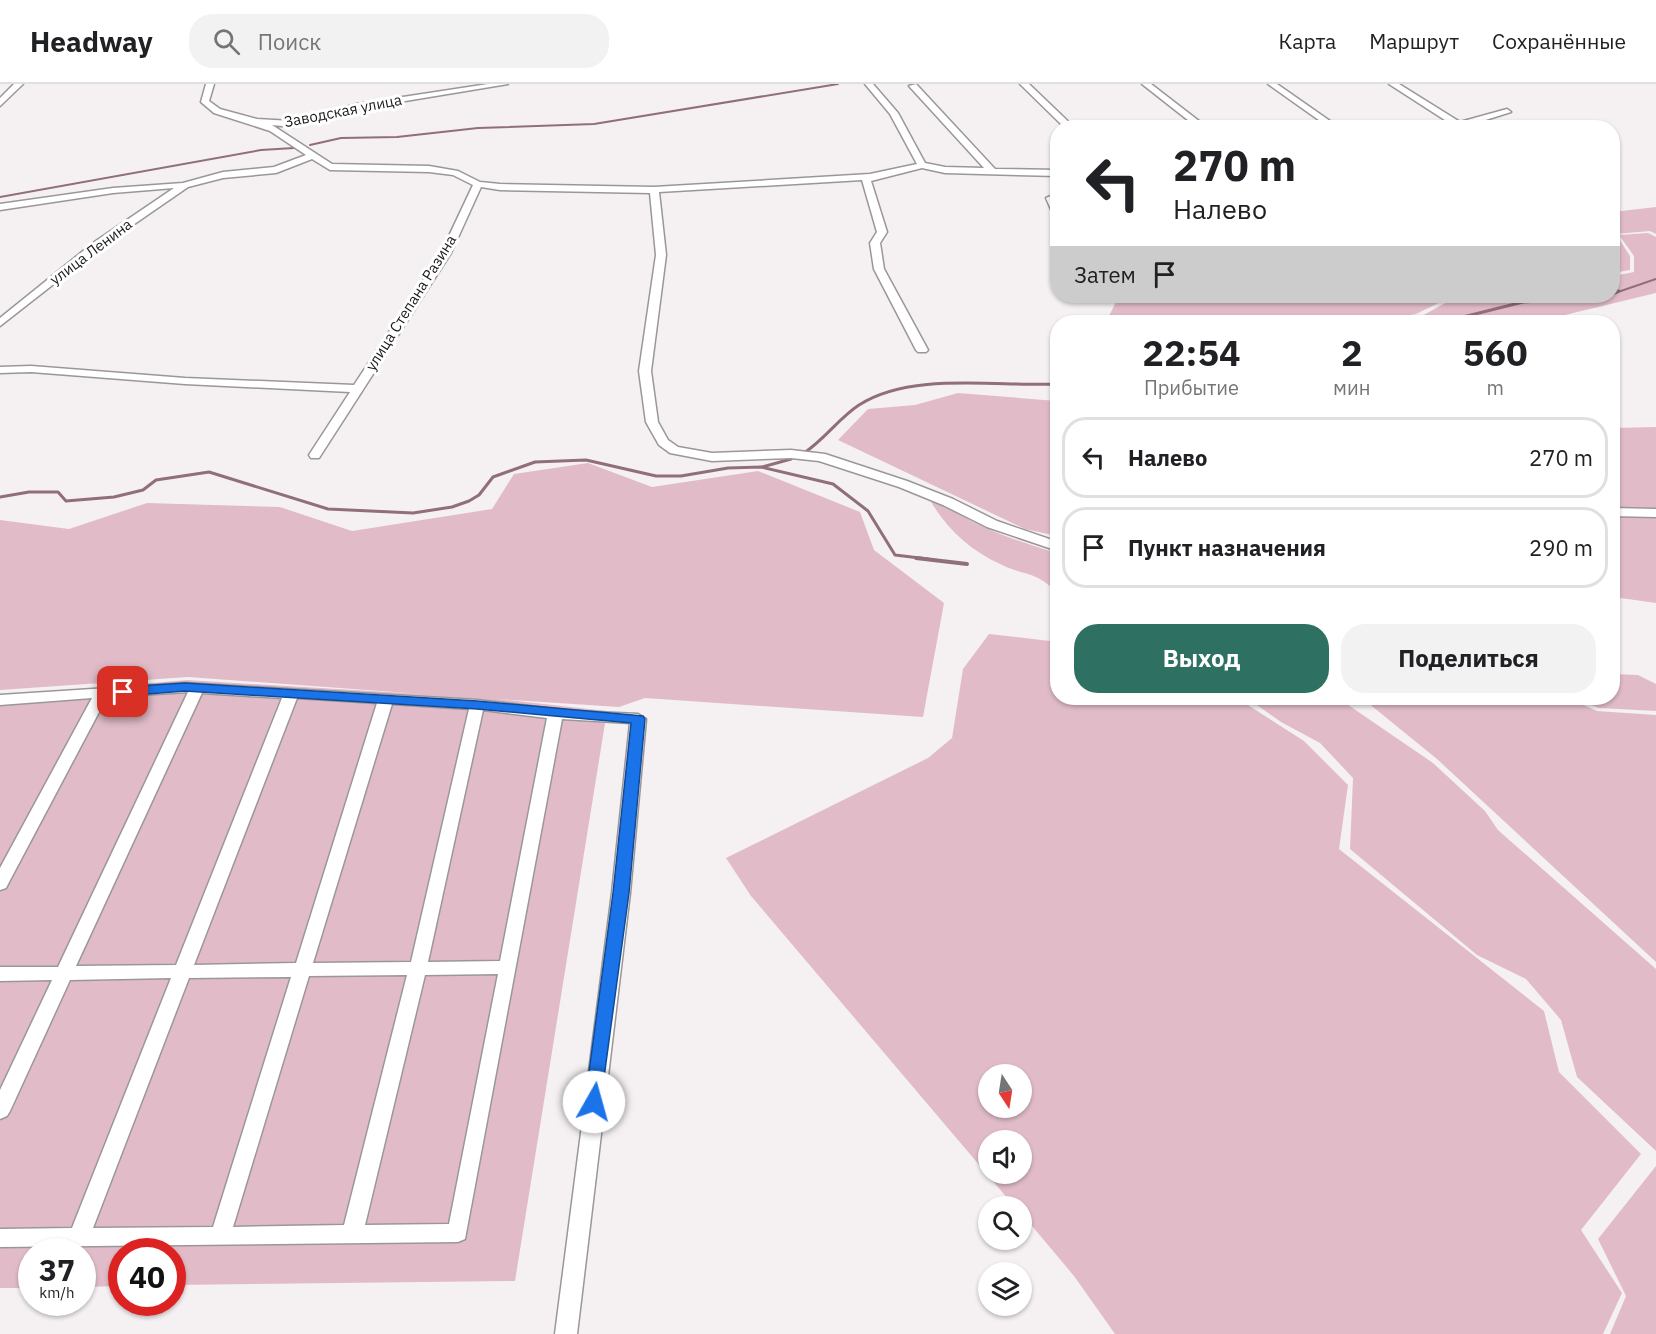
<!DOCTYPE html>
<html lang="ru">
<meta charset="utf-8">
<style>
body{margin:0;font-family:"IBM Plex Sans",sans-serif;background:#f2f2f2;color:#202124;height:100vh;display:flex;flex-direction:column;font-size:22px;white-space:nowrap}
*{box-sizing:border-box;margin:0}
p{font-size:20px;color:#757577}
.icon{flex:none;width:33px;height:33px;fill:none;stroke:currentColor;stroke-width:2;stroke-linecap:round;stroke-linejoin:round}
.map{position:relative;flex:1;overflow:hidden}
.details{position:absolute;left:1050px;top:231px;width:570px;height:390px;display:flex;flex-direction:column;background:#fff;border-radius:24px;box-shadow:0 2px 4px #0004}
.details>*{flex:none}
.hud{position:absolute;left:1050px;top:36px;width:570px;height:183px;border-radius:24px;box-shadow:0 2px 4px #0004;background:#fff;color:#202124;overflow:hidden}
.needle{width:39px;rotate:168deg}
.controls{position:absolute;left:978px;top:980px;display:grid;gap:12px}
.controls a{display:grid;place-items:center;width:54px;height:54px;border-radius:50%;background:#fff;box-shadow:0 2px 4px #0004;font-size:30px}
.speed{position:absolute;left:18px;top:1154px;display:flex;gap:12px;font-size:30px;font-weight:700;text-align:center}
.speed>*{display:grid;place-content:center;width:78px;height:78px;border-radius:50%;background:#fff;box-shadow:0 2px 4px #0004;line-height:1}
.speed small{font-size:15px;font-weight:400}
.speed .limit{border:9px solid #d22;background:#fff;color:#111}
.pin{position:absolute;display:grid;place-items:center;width:51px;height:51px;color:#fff;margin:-26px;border-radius:12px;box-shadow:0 3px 9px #0006}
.me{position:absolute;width:66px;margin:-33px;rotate:7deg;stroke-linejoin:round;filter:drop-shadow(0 0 4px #0008)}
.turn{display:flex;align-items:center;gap:21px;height:126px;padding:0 24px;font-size:27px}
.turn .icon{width:78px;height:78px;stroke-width:2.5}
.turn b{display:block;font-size:42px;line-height:51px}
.then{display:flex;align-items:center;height:57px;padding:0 24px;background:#0003;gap:12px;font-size:22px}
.eta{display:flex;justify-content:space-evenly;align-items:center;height:102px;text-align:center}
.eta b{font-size:36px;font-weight:800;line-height:42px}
.cta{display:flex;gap:12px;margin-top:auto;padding:12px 24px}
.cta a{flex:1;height:69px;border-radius:24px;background:#2e7163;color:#fff;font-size:24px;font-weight:800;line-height:69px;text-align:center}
.cta a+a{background:#f2f2f2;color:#202124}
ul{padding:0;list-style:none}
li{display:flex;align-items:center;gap:18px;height:81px;margin:0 12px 9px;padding:0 12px;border:3px solid #e0e0e0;border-radius:24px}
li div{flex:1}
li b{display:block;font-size:22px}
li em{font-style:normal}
header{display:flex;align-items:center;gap:36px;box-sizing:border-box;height:84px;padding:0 30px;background:#fff;border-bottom:2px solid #e0e0e0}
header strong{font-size:28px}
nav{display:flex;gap:33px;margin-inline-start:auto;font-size:21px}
.search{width:420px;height:54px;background:#f2f2f2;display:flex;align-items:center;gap:15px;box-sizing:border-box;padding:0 21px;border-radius:24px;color:#757577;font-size:22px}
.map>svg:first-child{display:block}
.green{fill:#e1bcc8;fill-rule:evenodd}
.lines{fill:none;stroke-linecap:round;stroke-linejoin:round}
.stream-far2{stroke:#906e7a;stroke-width:2}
.stream-far1{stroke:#906e7a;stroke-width:3}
.stream{stroke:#906e7a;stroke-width:4}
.minor-casing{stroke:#9b9798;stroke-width:3}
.minor{fill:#fff;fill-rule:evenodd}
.route{fill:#1a73e8;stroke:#114b97;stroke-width:1.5}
.labels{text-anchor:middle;stroke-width:6;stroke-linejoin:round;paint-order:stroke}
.far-street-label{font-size:15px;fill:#1c1b1b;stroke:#fff}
</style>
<header>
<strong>Headway</strong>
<div class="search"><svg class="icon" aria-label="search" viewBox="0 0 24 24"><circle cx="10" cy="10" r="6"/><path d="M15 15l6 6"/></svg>Поиск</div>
<nav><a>Карта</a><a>Маршрут</a><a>Сохранённые</a></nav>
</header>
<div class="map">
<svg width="1656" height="1250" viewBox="0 0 1656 1250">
<rect width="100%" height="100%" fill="#f5f1f3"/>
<!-- green -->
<path class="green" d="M1656,123V150L1650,147L1616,150L1630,172V186L1613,189V128Z
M1648,149L1656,153V209L1565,231L1575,238H1390L1420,233L1458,212H1612L1613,192L1634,188V172L1619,151Z
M1119,212H1453L1416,230L1372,238H1106Z
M958,309L1057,317V452L1025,445L838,356L868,325L915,321Z
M1656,343V519L1613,513V344Z
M588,379L652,403L758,387L860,428L874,466L944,519L923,633L645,614L619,623L498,615L607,627L515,1197L173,1201L172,1167H122L121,1202L83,1203L82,1167H32L31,1204H0V612L187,596L421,610L188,593L0,606V436L69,445L147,419L280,423L352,447L492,425L514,390Z
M931,418C947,421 958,430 973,438C1000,451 1029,461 1057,469V509C1035,486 1026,493 1000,480C970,466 948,446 931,418Z
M989,550L1050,557L1057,556L1058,614H1237L1304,657L1348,701L1339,765L1544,927L1559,988L1641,1070L1581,1146L1622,1209L1603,1250H1115L1074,1192L1022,1130V1122H1014L751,812L726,774L928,674L952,654L963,585ZM988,990H1022V1023H988ZM988,1056H1022V1089H988Z
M1613,590L1638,591L1656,600V627L1599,624L1574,614H1612Z
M1247,614H1338L1433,679L1485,727L1498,746L1656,885V1067L1577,993L1561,936L1526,895L1477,871L1350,765L1353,694L1320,659L1281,638Z
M1362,614H1568L1597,627L1656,631V878L1437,675Z
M1656,1082V1250H1610L1626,1212L1598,1155Z"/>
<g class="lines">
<!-- stream-far2 -->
<path class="stream-far2" d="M310,61L341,54L397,53L478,44L594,40L838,0
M0,113L261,66L294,64
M1615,209L1656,195"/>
<!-- stream-far1 -->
<path class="stream-far1" d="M1612,210L1619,207
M1443,238L1523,218L1606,212
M804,369C825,355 839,334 859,321C911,287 999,303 1058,300
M762,383L791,375
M0,413L29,408H58L66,417L114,413L143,406L156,396L209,388L328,425L413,429L452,423L469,417L479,411L493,393L535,378L586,376L656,392H681L728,384L761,383L833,400L868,427L895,471L928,475"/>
<!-- stream -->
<path class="stream" d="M916,474L967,480"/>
<defs>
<path id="minor" d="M14,0H23L0,22V14Z
M206,0H214L209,17L220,25L257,35L292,37L357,20L488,0H508L357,25L292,43L272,41L332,80L429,82L458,87L480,98L500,100L654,103L870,90L917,80L890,30L865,0H873L898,29L925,79L945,83L984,84L909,2L916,0L995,85L1058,86V92L945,89L922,84L871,97L887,148L880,159L884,185L928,266L926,268H918L916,266L874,185L870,159L877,148L862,96L659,108L666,171L651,287L658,338L668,356L678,363L712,369L791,366L825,370L907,397L953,415L997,437L1058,458V467L987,443L943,421L899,403L819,377L791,374L712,377L670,369L659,361L646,338L639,287L656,171L650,109L500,106L481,103L451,169L319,374H311L309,371L350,308L185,300L31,288L0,289V283L31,282L185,294L354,301L441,169L473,101L453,91L429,88L330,86L312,75L276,89L223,94L188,103L101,163L0,242V234L93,159L174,104L113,109L0,126V120L113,104L183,99L223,88L274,83L306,71L270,47L214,29L201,18Z
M1020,0H1029L1075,44H1065Z
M1142,0H1151L1208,44H1198Z
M1268,0H1277L1340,44H1330Z
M1389,0H1399L1460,38L1507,25L1511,28L1460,44H1444L1451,40Z
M1058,109V133L1053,130L1046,114Z
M1612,424L1656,425V433L1612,432Z
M185,599L477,616L574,627L638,630L646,635L630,809L577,1250H555L612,809L630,639L562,635L465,1155L458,1158L0,1163V1145L72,1144L171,894L70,896L10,1027L7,1032L0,1035V1006L52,896L0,897V883H58L188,608L107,613L8,800L6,804L0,806V784L92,614L0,621V611ZM202,609L282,614L176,881L76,882ZM297,614L377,619L296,879L194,881ZM392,620L469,625L411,878L313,879ZM483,626L547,634L500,877L428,878ZM498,890L449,1140L365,1141L425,891ZM407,891L344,1141L233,1143L309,892ZM291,893L213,1143L93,1144L189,894Z"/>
</defs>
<!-- minor casing -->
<use href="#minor" class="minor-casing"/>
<!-- minor -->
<use href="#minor" class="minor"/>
</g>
<!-- route -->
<path class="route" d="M185,599L477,617L643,632L645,635L629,809L600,1023H588L585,1018L613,809L631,639L477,625L185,607L123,612L116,608L123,603Z"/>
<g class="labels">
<!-- far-street labels -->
<g class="far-street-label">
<text transform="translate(343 27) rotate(-11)" y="5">Заводская улица</text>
<text transform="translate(91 168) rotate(-37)" y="5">улица Ленина</text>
<text transform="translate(411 219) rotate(-58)" y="5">улица Степана Разина</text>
</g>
</g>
</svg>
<div class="controls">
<a><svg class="needle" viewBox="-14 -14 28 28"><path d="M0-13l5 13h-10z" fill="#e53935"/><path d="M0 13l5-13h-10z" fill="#757577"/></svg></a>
<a><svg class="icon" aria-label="sound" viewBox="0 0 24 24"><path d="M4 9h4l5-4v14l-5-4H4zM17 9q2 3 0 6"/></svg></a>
<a><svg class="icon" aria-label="search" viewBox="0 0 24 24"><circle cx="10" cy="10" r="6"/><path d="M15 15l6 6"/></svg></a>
<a><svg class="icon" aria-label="layers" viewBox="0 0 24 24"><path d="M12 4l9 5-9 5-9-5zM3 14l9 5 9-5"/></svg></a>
</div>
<div class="speed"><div>37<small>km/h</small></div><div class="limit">40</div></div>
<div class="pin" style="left:123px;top:608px;background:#d93025"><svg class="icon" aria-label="arrive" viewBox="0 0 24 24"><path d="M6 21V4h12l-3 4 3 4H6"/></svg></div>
<svg class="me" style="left:594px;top:1018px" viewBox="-20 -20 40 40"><circle r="19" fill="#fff"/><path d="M0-13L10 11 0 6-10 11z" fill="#1a73e8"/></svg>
<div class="hud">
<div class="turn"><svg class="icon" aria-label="left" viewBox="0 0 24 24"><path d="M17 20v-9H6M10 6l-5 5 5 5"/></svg><div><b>270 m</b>Налево</div></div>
<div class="then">Затем<svg class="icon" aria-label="arrive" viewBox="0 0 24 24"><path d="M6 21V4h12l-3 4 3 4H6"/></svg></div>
</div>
<section class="details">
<div class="eta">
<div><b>22:54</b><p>Прибытие</p></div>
<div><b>2</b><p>мин</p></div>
<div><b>560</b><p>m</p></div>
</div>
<ul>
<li><svg class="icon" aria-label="left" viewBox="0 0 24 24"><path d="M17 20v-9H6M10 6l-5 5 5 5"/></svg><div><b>Налево</b></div><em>270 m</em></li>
<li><svg class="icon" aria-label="arrive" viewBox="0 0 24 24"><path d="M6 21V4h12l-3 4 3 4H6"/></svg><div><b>Пункт назначения</b></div><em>290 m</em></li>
</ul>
<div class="cta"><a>Выход</a><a>Поделиться</a></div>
</section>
</div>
